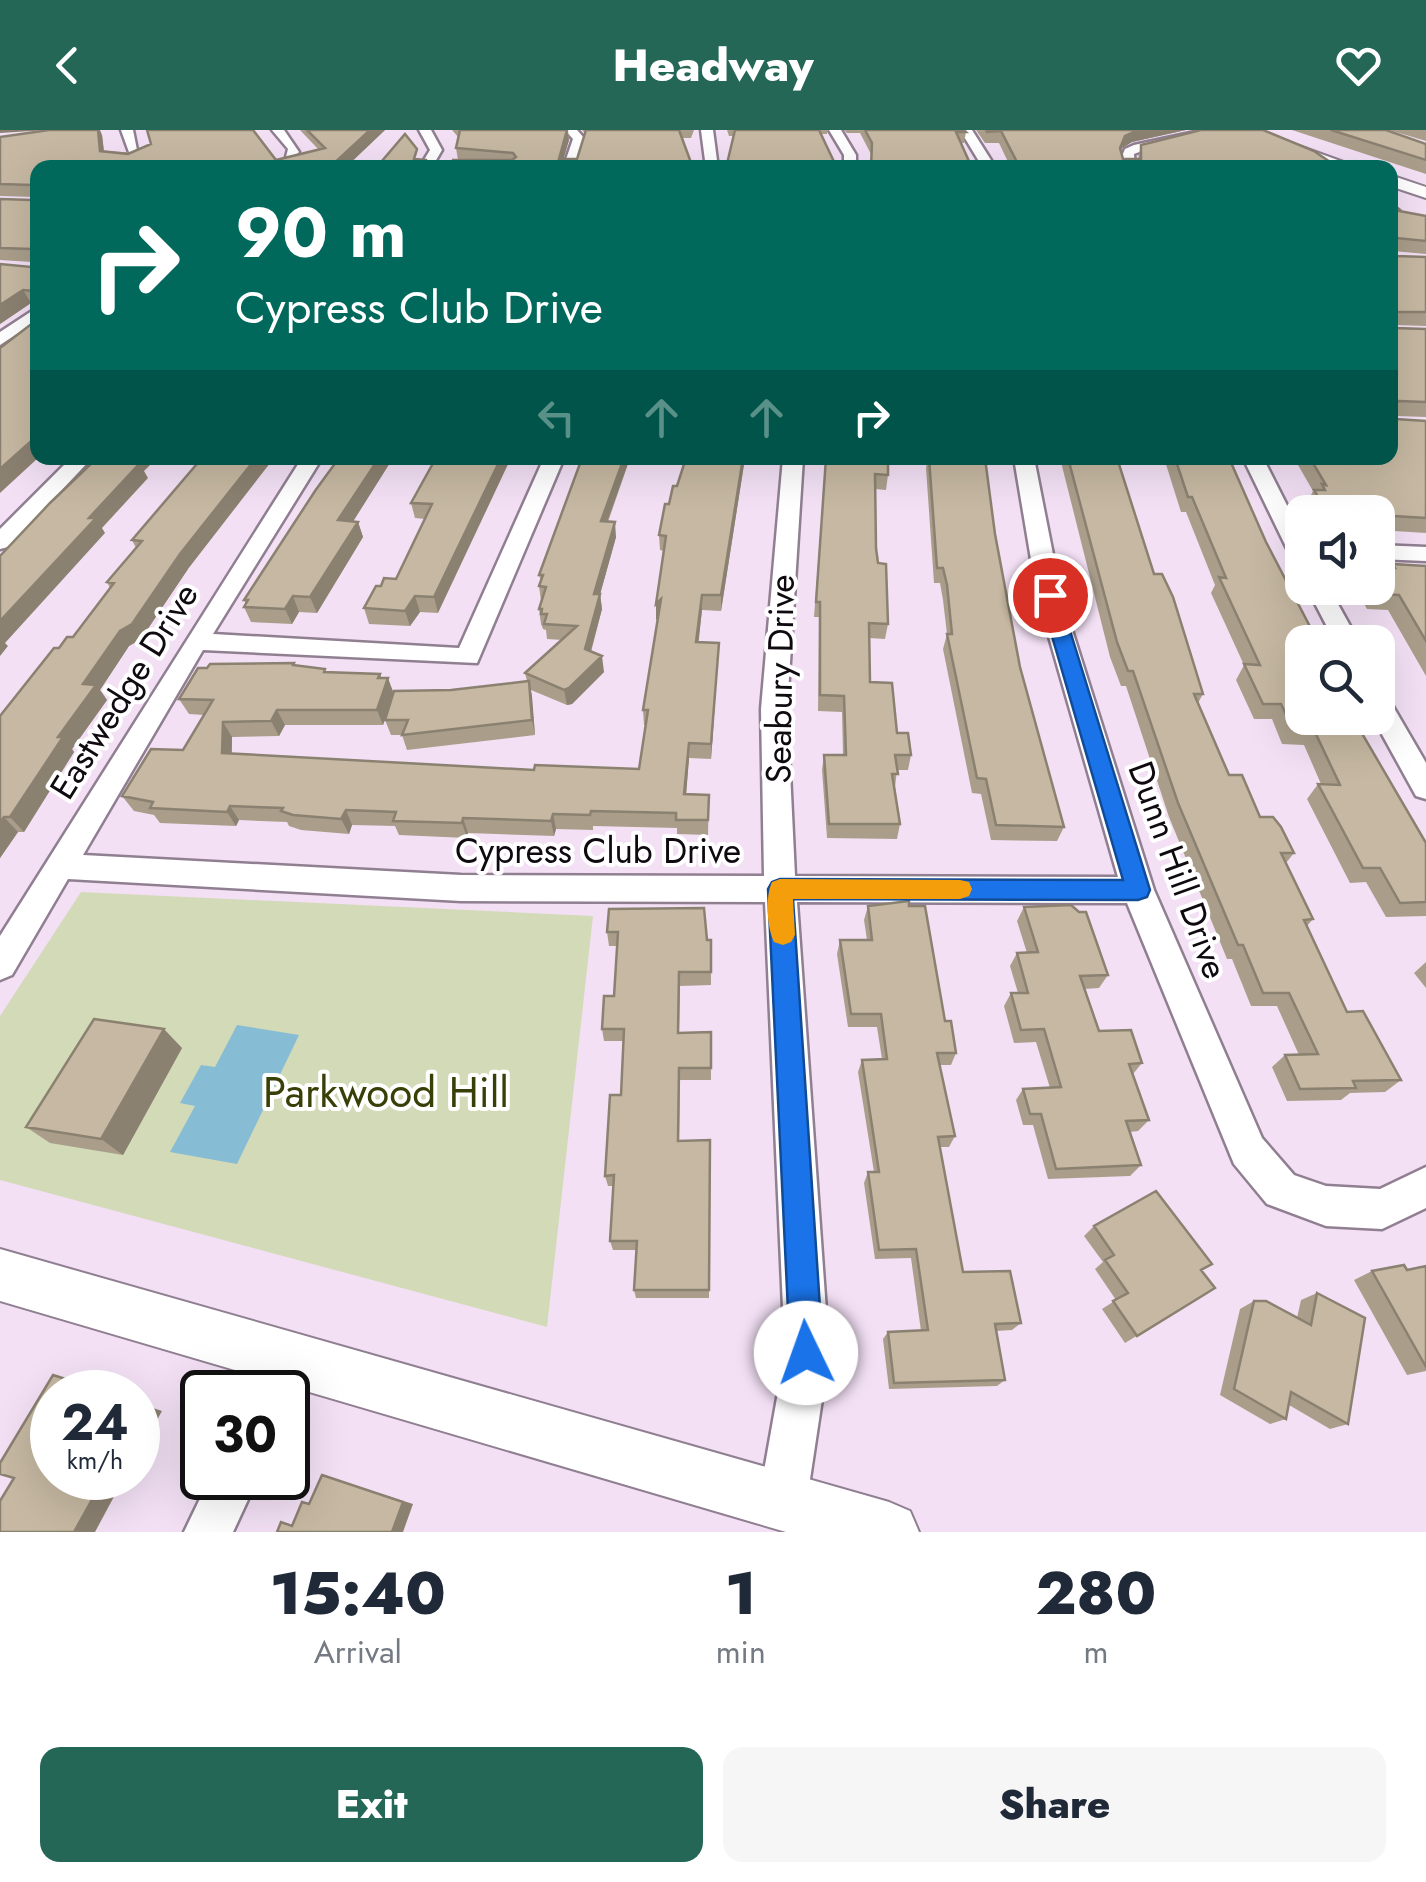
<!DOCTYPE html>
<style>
body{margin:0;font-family:Jost,sans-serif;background:#f6f6f7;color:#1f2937;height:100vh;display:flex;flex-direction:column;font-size:38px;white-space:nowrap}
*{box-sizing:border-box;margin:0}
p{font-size:32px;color:#747a83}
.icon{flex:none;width:55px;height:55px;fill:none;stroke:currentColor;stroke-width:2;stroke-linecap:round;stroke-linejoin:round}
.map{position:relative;height:1402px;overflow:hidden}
.panel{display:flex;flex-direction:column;background:#fff;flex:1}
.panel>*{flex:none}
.banner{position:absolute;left:30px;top:30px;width:1368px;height:305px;border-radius:20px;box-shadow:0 10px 40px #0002;background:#00695c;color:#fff;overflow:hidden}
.controls{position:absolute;left:1285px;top:365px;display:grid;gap:20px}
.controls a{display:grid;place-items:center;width:110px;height:110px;border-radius:20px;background:#fff;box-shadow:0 10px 40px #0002;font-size:50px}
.speed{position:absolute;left:30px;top:1240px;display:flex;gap:20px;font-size:50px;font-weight:700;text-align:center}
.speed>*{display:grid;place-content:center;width:130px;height:130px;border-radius:50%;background:#fff;box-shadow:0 10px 40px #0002;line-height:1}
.speed small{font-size:25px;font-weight:400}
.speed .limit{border:5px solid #111;border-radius:15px;background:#fff;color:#111}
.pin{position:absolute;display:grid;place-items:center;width:85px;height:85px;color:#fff;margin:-42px;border:5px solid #fff;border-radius:50%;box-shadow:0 2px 10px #0007}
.me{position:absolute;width:110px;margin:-55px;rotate:357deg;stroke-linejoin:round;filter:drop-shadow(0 0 8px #0008)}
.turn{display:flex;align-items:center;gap:35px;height:210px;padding:0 40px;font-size:45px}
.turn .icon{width:130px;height:130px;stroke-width:2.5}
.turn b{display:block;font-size:70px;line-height:85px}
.lanes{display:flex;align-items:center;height:95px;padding:0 40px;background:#0003;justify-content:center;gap:50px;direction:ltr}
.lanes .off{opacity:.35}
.eta{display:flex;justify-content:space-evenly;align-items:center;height:170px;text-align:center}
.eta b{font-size:60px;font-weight:800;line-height:70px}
.primary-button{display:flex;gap:20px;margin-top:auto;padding:20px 40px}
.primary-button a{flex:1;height:115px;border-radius:20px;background:#256757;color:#fff;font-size:40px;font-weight:800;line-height:115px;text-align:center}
.primary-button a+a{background:#f6f6f7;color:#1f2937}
header{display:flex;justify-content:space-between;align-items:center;height:130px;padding:0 40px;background:#256757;color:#fff;font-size:45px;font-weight:800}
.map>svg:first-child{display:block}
.green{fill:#d3dab8}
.water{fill:#87bcd5}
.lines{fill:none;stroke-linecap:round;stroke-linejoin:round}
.minor-casing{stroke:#907f91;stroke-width:5}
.tertiary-casing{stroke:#907f91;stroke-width:4}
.minor{fill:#fff;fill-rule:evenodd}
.tertiary{fill:#fff;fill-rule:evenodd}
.wall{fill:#aa9e8b}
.shaded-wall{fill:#8b8171}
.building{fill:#c6b8a2;stroke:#8b8171;stroke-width:2.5}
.route{fill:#1a73e8;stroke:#114b97;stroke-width:2.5}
.slow{fill:#f59e0b}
.labels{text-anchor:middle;stroke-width:8;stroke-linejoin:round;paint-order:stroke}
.street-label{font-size:35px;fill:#0f0910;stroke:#fff}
.near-park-label{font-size:42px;fill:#394007;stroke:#fff}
</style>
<header><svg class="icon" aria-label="back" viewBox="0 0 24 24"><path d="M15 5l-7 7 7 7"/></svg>Headway<svg class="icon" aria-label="heart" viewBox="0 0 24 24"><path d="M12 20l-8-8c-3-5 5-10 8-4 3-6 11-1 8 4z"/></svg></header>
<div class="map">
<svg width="1426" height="1402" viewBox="0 0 1426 1402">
<rect width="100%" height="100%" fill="#f3e0f5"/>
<!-- green -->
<path class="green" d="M81,762L593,786L547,1197L0,1050V886Z"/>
<!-- water -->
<path class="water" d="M237,895L299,905L237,1034L170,1022L195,976L180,973L201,935L215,937Z"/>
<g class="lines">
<defs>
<path id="minor" d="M121,0H133L138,25H130Z
M272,0H284L299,22L294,27H286L288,19Z
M419,0H431L442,20L435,32L514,38H419L430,20Z
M565,0H577L585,9L576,38H563L573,9Z
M701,0H713L718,38H706Z
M829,0H841L856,25V38H844V25Z
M960,0H972L996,38H983Z
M1204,0H1226L1142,21L1134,24L1135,38H1122L1120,31L1125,19L1134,15Z
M38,177V190L0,215V202Z
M71,328H92L8,417L0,419V399Z
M302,328H322L213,504L459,518L544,328H564L477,533L203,520L83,725L461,745L764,746L761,579L783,328H803L787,579L795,746L1118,747L1037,465L1014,328H1034L1061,465L1154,760L1262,1008L1294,1045L1326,1056L1380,1059L1426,1037V1078L1382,1099L1326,1096L1267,1074L1234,1034L1127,773L797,772L829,1223L807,1369L800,1386L783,1393L766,1386L759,1369L785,1223L765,772L461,771L68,749L12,845L0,850V806Z
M1243,328H1263L1302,405V434L1291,427Z
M1378,415L1426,417V431L1378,429Z
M1307,458H1329L1359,512H1335Z
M1378,564L1387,566L1426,633V669L1416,666L1373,588H1378Z
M210,1348H258L233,1402H184Z"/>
<path id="tertiary" d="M1234,0H1255L1360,38H1335Z
M1390,45L1426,57V68L1390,56Z
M0,1119L889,1372L910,1381L919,1402H786L0,1171Z"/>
</defs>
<!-- minor casing -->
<use href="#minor" class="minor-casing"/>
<!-- tertiary casing -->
<use href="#tertiary" class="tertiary-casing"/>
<!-- minor -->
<use href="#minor" class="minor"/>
<!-- tertiary -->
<use href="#tertiary" class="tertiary"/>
</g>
<!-- wall -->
<path class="wall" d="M300,0H385L345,38H38V181L34,174L31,173L0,194L32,132L0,130V69L32,70L35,67L0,66V7L102,5L104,21L276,30L318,19Z
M452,0H568L569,10L563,29H577L585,3L582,0H694L691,8H682L693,38L458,30L456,18L459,8Z
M727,0H828L827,4L729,6Z
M844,0H964L966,2L964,13H961L972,38H870L871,24L860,3H847Z
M976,0H1186L1132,12L1122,18L1120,20L1123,29H1138L1141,15L1339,38H1011L999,13H985Z
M1292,0H1386L1426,14V44Z
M1389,0H1426V11Z
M1390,72L1398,81L1426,86V124L1393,121L1396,126L1426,127V196L1395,195V198L1426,199V287L1396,286V289L1426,291V403L1378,400V382H1310L1306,375L1313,361L1294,328H1390Z
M202,328L188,439L141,509L129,516L100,560L107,570L72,619L74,622L24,702H18L0,728V586L59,518L73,507L110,458L107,452L136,418L132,410Z
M393,328L353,391L358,392L363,407L317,483L299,482L292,494L251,492L244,477L246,474L244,470Z
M436,328L438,483L420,482L410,496L369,494L364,478L381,456L396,449L425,389L415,388L411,373Z
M630,328L608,392L616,407L600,464L602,479L591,522L604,542L572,574L567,575L531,560L535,605L407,620L402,605H391L385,590L388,581L383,595H285L279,606L232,607V624L534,640L639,639L646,595H644L643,580L658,488L656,490V474L664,421L660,420L659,405L669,374L677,356L745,328L721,481L702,480L698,512L719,513L711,629L689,628L686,664L709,665L708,705L677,704V698L593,696V700L556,699L554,706L468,703L467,708L399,705L395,696L352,695L349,704L301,700L289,696L287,692L239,690L236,696L160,693L154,685L134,681L122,666L183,620L204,585L189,584L179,569L296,536L326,543L381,548L393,562L451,560L527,551L525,543L562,510L547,509L546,500L543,499L541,494L539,479L541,471L539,456L541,451L539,445Z
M826,328L888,345L886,360L875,359L876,418L888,494L885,509L869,508L870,552L897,603L911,625L908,640H897L895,657L900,694L897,709L827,708L822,640L824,625H843L842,582L818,581L819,487H814Z
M928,328H985L995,404L1020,537L1064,697L1057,711L991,710L981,664L972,663L943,519L947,504L943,470L940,453H934L926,338Z
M1060,328H1117L1154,444L1203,564L1198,573L1229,645L1260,687L1294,723L1286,733L1313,789L1307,796L1347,882L1401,950L1385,962L1350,963L1341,970L1287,971L1272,937L1285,925H1299L1277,876H1251L1232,829H1227L1169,687L1126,556H1121L1110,527Z
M1164,328H1229L1302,512L1426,713V786L1386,787L1366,752L1350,753L1307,669L1318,654H1321L1304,615L1282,614L1272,589H1254L1236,550L1244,535L1211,463L1215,455L1186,382H1181Z
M1393,434L1426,436V546L1388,480L1367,479L1355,458H1378Z
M868,776L945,891L956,923L951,935H940L955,1006L949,1017H940L963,1142L1021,1193L1012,1200L996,1201L1005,1250L997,1256L889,1259L883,1209L888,1202L921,1201L911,1128L875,1129L864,1053L868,1042H874L858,942L862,930L882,929L877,897H848L837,824L840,810H867L864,790Z
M1024,777L1108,845L1099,858L1084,859L1099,901L1142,933L1133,944L1149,990L1138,1001L1130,1002L1141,1035L1130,1046L1048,1049L1033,995H1023L1016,970L1023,959L1050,958L1036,912L1014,913L1004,876L1011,863H1018L1010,836L1017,823H1027L1017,791Z
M609,779L711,810V855L680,856L679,903L711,902V950H680L679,1011L710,1010L709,1168H636L634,1160L636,1120H613L610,1111L614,1056H608L605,1046L621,965L623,911H604L602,899L614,866L617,816H609L607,802Z
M1426,832V858L1414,843Z
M182,918L123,1025L50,1013L26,997Z
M1094,1096L1201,1140L1215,1158L1125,1213L1102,1179L1116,1170L1095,1139L1103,1132L1084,1106Z
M1426,1136V1241L1407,1245L1354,1150L1372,1141L1407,1140Z
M1317,1163L1348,1294L1330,1299L1289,1275L1286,1289L1270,1294L1220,1265L1240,1179L1254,1171L1297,1188L1301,1170Z"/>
<!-- shaded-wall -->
<path class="shaded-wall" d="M0,0H47L0,3Z
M98,0H100L102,5L105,32L100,21Z
M370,0H385L345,38H329Z
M567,0L569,10L561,38L559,29Z
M1136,0H1186L1132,12L1122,18L1117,30L1125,6Z
M23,160L31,173L0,194V175Z
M38,305V328L0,363V339Z
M135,328H157L144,341L148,348L102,398L105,403L5,513L8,516L0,526V491L89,388Z
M256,328H274L188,439L141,509L129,516L100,560L107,570L72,619L74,622L24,702L10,687L58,607L83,554L120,501Z
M379,328H393L344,406L338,390Z
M501,328H511L438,483L434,467Z
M624,328H630L602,406L601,391Z
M743,328H745L721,481V465Z
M358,392L363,407L317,483L310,467Z
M615,392L616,407L596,479L594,464Z
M600,464L602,479L587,535L585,519Z
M702,465V480L697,527L696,512Z
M293,466L299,482L292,494L285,479Z
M415,466L420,482L410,496L405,481Z
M661,469L662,485L656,490V474Z
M719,513L718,528L711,629V614Z
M602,526L604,542L572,574L567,575L564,560Z
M380,544L385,558L388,548L394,564L383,595L377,580L378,548Z
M529,551L532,566L535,605L532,590Z
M277,580L285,595L279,606L271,591Z
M223,592L232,607L231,638L222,623Z
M689,613V628L685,679L684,664Z
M230,676L239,690L236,696L227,682Z
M346,680L352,695L349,704L341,689Z
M553,684L556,699L554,706L551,691Z
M4,687L18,702L0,728V693Z
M463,688L468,703L467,708L462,693Z
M164,899L182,918L123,1025L101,1009Z
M138,1273L162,1281L138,1324Z
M322,1345L413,1374L403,1402H392Z
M104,1348H124L95,1402H74Z"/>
<!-- building -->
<path class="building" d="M49,0H98L100,21L128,24L151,14L147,0H253L276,30L325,18L307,0H370L329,38H38V179L35,175L34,161L23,160L0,175V134L31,137L35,123L32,119L0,118V69L32,70L36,67L32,55L0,54V7Z
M460,0H567L559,29H577L586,0H679L693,38H451L453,30H512L516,27L513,23L456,18Z
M735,0H819L837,38H726Z
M865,0H964L966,2H956L972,38H871L872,13Z
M986,0H1138L1125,6L1120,18L1123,29H1141V15L1201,0H1263L1314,21L1339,38H1020L1001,1L987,2Z
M1331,0H1386L1426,14V30Z
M405,4L417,19L414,29L426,30L432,38H376Z
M1390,72L1399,79L1394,80L1426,86V111L1397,108L1393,122L1396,126L1426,127V182H1397L1394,185L1395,198L1426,199V272L1399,271L1395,274L1396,289L1426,291V388L1378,385V382H1327L1314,360H1325L1322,354L1326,355L1310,328H1390Z
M38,189V305L0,339V218Z
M97,328H135L131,332L140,333L89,388H96L0,491V426L50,373Z
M202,328H256L180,424L132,494L120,501L83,554L96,555L58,607H63L10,687H4L0,693V586L54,518H59L67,507H73L114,453L107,452L142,411L132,410Z
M339,328H379L338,390L358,392L310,467L293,466L285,479L244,477L248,470H244L315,361Z
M436,328H501L434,467L415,466L405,481L364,478L376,456H381L384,448L396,449L432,374L411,373Z
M582,328H624L601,391L615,392L594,464H600L585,519L602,526L569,558L564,560L525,543L577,496L544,494L547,484H541L542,479H539L546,457L539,456L543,445H539Z
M686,328H743L721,465H702L696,512L719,513L711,614L689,613L684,664L709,665L708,690H676V683L591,681L590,685L553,684L551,691L463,688L462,693L393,691L396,682L346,680L341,689L293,685L281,681L283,678L230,676L227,682L150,678L153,672L122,666L151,619L183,620L213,570L179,569L198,538H207L210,534L294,533L293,535L325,539L324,542L380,544L378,548H388L377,580H277L271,591L223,592L222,623L534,640L535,635L639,639L648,580H643L661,469L656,474L666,406L659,405L665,374H669L673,356H677Z
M826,328H888V345L875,344L876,418L878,433L886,434L888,494L869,493L870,552L892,553L897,603H908L911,625H895L898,644H892L900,694H829L824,625H846L844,566L820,565V472H816Z
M929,328H985L995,404L1020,537L1064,697L996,695L986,649L977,648L947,504H952L947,455L943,438H937Z
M1068,328H1117L1154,444H1162L1173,467L1203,564H1194L1229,645H1242L1260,687H1273L1281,697L1294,723H1281L1313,789L1304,790L1347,882L1363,881L1401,950L1353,951L1356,958L1300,959L1285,925L1318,924L1289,863H1263L1243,815H1238L1178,673L1133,541H1128L1117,512Z
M1175,328H1229L1266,412L1318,512H1302V588H1353L1426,713V772L1400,773L1380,738H1363L1318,654L1340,655L1314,600L1293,599L1281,574H1263L1244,534L1260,535L1219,447L1226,448L1192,367H1188Z
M1393,434L1426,436V511L1399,465L1377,464L1373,458H1378V438H1395Z
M529,551L532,590L402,605L408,590H385L394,561L451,560Z
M909,771V776H925L945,891H951L956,923H937L955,1006L938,1007L963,1142L1010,1141L1021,1193L995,1194L1005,1250L894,1253L888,1202L928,1200L916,1119L879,1120L868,1042H879L862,930L887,929L881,884H851L840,810H872L868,776Z
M1071,775L1079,782H1086L1108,845L1080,846L1099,901L1131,900L1142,933L1129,934L1149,990L1126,991L1141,1035L1056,1039L1041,984H1030L1023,959L1061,957L1044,899L1021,900L1011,863H1028L1017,823L1038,822L1024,777Z
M704,778L707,810H711V842H679L678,903L711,902V938H679L678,1011L710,1010L709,1160H634L637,1111H610L614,1045L605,1046L610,965H621L624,899H602L604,866H614L618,802H607L609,779Z
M94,889L164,899L101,1009L26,997Z
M1156,1061L1212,1134L1201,1140L1215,1158L1137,1206L1113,1171L1128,1163L1105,1130L1114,1125L1094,1096Z
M1404,1135L1407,1140L1426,1136V1237L1372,1141Z
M1317,1163L1365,1188L1348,1294L1291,1262L1286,1289L1234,1259L1254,1171H1266L1311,1195Z
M53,1245L106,1262H52V1348H104L74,1402H0V1371L14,1348L0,1344V1333Z
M138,1273L146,1275L138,1290Z
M322,1345L403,1372L392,1402H277L281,1392L292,1396L302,1372L309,1374Z"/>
<!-- route -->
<path class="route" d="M1050,460L1059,465L1150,760L1147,767L1138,770L793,769L823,1223L818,1235L806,1240L795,1235L790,1223L768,759L772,752L780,749L1123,750L1040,465Z"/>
<!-- slow -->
<path class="slow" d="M780,749L960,750L969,752L972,759L969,766L960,769H793L795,805L791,812L783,815L774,812C767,797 765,767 772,752Z"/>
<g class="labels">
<!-- street labels -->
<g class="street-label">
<text transform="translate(780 549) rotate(-89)" y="12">Seabury Drive</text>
<text transform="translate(124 561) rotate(-58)" y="12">Eastwedge Drive</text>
<text x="598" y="733">Cypress Club Drive</text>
<text transform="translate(1178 740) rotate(70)" y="12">Dunn Hill Drive</text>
</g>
<!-- near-park labels -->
<g class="near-park-label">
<text x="386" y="977">Parkwood Hill</text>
</g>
</g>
</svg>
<div class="controls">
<a><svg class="icon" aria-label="sound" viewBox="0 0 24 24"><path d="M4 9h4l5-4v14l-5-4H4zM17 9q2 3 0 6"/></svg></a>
<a><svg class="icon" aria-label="search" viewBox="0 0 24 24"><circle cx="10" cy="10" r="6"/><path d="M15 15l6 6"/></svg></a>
</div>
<div class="speed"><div>24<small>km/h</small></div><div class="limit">30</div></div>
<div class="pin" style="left:1050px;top:465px;background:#d93025"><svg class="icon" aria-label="arrive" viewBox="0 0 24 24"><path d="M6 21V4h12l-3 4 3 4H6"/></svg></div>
<svg class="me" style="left:806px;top:1223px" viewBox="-20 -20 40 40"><circle r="19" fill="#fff"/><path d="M0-13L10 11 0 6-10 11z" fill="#1a73e8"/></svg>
<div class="banner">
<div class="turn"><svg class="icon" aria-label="right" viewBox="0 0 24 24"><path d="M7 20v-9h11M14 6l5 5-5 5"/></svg><div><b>90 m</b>Cypress Club Drive</div></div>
<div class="lanes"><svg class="icon off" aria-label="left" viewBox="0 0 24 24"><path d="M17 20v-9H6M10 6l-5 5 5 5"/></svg><svg class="icon off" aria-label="ahead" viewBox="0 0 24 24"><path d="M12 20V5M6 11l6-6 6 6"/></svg><svg class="icon off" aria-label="ahead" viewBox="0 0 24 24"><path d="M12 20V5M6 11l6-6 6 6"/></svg><svg class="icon" aria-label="right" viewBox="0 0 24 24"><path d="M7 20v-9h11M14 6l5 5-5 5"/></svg></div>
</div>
</div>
<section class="panel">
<div class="eta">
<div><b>15:40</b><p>Arrival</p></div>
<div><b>1</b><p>min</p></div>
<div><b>280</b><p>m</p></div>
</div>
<div class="primary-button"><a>Exit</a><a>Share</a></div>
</section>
